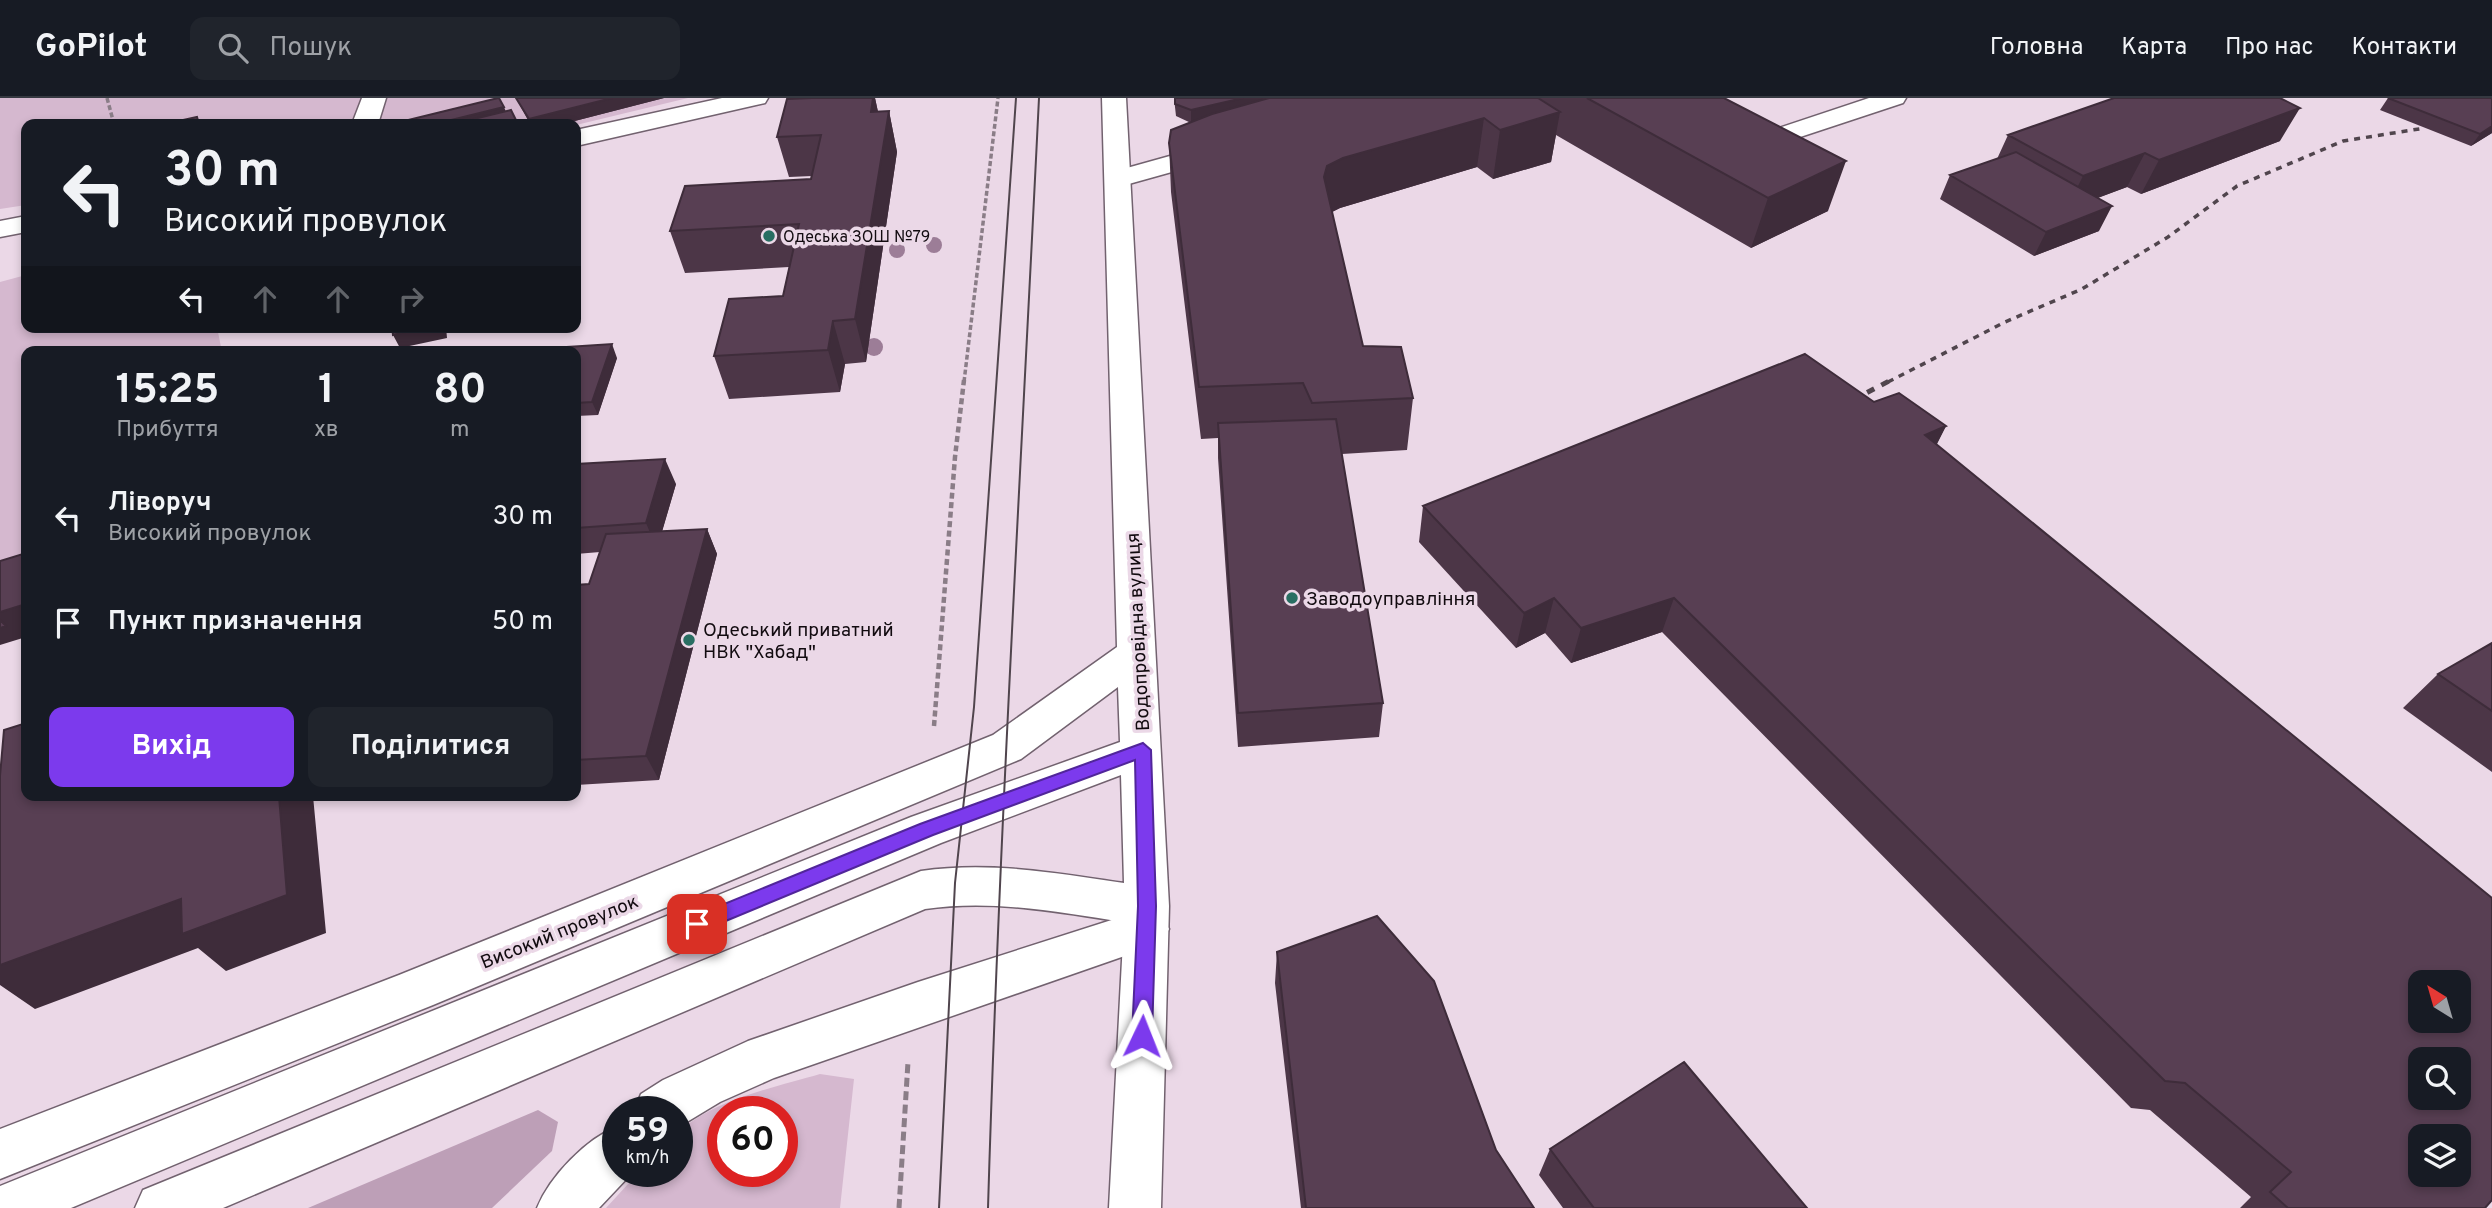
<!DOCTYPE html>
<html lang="uk">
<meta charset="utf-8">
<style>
body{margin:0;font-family:Overpass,sans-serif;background:#20242c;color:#f1f3f6;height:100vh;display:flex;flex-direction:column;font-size:26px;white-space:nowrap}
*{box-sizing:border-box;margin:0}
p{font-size:23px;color:#9ea1a6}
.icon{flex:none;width:38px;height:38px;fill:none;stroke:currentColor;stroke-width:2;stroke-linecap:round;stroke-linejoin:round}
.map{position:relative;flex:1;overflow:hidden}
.sheet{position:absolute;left:21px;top:248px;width:560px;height:455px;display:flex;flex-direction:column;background:#171b24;border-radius:14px;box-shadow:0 4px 10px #0003}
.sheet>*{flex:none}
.guide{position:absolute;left:21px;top:21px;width:560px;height:214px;border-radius:14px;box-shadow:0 4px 10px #0003;background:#171b24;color:#f1f3f6;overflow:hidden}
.needle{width:46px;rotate:323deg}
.fabs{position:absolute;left:2408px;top:872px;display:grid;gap:14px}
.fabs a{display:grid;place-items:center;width:63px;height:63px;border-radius:14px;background:#171b24;box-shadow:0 4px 10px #0003;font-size:35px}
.speed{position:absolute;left:602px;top:998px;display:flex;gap:14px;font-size:35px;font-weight:700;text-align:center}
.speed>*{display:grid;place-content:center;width:91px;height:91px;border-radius:50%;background:#171b24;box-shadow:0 4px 10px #0003;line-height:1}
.speed small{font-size:18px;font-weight:400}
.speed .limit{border:10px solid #d22;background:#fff;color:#111}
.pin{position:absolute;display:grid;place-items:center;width:60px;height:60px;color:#fff;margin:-30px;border-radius:14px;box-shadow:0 4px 10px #0006}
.me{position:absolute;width:77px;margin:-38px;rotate:2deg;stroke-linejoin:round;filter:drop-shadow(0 0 5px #0008)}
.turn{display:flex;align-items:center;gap:24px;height:147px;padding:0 28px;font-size:32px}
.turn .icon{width:91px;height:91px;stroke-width:2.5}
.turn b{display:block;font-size:49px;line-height:60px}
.lanes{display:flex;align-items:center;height:66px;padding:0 28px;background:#0003;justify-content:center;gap:35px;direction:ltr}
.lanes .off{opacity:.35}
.eta{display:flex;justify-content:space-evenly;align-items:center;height:119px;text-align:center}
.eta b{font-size:42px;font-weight:700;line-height:49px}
.action{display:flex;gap:14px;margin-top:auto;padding:14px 28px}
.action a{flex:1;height:80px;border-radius:14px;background:#7c3aed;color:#fff;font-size:28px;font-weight:700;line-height:80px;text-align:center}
.action a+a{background:#20242c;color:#f1f3f6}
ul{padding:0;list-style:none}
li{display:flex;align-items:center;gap:21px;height:105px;padding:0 28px}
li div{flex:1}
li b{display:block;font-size:26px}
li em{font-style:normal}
header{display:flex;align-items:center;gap:42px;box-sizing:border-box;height:98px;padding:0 35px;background:#171b24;border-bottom:2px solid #363941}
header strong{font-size:33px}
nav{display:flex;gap:38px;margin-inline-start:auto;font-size:24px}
.search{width:490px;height:63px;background:#20242c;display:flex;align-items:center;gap:18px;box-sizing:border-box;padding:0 24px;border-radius:14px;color:#9ea1a6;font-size:26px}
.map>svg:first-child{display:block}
.green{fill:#d5b8cf;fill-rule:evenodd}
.forest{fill:#bd9fb7}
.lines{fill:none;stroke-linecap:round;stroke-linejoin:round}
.minor-casing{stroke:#72626f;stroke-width:3}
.major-casing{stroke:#72626f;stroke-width:3}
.path-far2{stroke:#8a7d87;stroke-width:3.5;stroke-dasharray:5 2.5;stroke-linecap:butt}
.path-far1{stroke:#8a7d87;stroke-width:4.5;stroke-dasharray:6 3.5;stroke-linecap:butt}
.path{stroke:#8a7d87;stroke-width:5;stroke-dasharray:9 4.5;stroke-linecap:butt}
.minor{fill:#fff;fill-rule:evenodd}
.major{fill:#fff;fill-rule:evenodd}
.tram{stroke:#50454d;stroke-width:2}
.rail-far1{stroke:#50454d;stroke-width:3.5;stroke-dasharray:6 6;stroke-linecap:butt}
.rail{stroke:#50454d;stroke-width:5;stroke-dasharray:8 8;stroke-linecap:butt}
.tree{fill:#9c7d97}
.wall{fill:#4c3647}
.shaded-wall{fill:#3e2c3a}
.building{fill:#583f53;stroke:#3e2c3a;stroke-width:2;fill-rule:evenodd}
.route{fill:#7c3aed;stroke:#51269a;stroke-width:2}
.poi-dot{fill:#286e62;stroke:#ebd8e7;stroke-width:2.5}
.labels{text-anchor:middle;stroke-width:7;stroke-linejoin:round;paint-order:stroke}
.far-poi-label{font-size:16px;fill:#120b10;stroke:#ebd8e7;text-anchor:start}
.poi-label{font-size:19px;fill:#120b10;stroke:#ebd8e7;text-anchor:start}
.street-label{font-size:19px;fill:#120b10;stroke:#ebd8e7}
</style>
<header>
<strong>GoPilot</strong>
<div class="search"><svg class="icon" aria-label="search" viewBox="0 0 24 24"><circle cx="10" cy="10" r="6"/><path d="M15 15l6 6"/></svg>Пошук</div>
<nav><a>Головна</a><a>Карта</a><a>Про нас</a><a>Контакти</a></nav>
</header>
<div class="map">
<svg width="2492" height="1110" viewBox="0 0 2492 1110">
<rect width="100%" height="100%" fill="#ebd8e7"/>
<!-- green -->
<path class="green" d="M0,0H688L576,27L26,26V107L0,111Z
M26,177V229H217L222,254H26V485L0,494V184Z
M820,976L854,981L840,1110H606L640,1073H677V1036C711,1002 776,989 820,976ZM723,1013H782V1073H723Z"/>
<!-- forest -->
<path class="forest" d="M538,1012L558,1024L552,1053L492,1110H308Z"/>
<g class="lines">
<defs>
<path id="minor" d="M362,0H386L378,26H352Z
M722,0H768L765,5L756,7L576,48V32Z
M1869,0H1906L1903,5L1785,44H1767L1763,39L1767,34Z
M1220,44L1229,46L1233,52L1229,58L1118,89L1109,87L1105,81L1109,75Z
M26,118V134L0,139V123Z
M1146,811L1162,817L1169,831L1162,845L774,980L720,1004L677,1030V1013H634L641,996L663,982L748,943L918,884Z
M618,1028V1073H634L599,1110H537C550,1078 586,1041 618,1028Z"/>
<path id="major" d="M1102,0H1126L1169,808L1161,1110H1109L1124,824C1057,814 992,801 925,811L223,1110H135L143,1092L921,773C990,763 1056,775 1124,785L1121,677L941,745L71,1110H0V1088L911,719L1120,644L1118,589L1021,661L433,907L0,1081V1031L399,877L993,637L1117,549Z"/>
</defs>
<!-- minor casing -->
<use href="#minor" class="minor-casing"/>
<!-- major casing -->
<use href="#major" class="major-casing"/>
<!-- path-far2 -->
<path class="path-far2" d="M107,0L114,26
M964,284L998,0"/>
<!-- path-far1 -->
<path class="path-far1" d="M934,628L955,359L964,282"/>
<!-- path -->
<path class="path" d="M899,1110L908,964"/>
<!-- minor -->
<use href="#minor" class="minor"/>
<!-- major -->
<use href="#major" class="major"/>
<!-- tram -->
<path class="tram" d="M939,1110L955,785L974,609L1016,0
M988,1110C999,740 1021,370 1039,0"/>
<!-- rail-far1 -->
<path class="rail-far1" d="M1888,284L2005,224L2082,191L2168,139L2237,88L2343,43L2425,30"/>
<!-- rail -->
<path class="rail" d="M1853,302L1891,282"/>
</g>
<!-- trees -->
<g class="tree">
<circle cx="934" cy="147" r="8"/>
<circle cx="897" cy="152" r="8"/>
<circle cx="874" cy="249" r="9"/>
</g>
<!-- wall -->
<path class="wall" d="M516,0H664L563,26H530Z
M875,0L878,14L889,13L897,54L866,264L845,266L840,294L729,301L714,258L783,198L789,169L685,175L670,133L811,81L812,78L789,79L777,39Z
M1174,0H1724L1828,113L1751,150L1556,37L1551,64L1493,81L1477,69L1340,110L1332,114L1363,248L1413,300L1407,352L1342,356L1383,605L1379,639L1238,649L1218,360V340L1201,341L1171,94L1169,45L1191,25L1176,18Z
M2388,0H2492V35L2471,48L2380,12Z
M2008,37L2280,43L2141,96L2127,89L2097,100L2099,133L2034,158L1940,101L1950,77L1997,61Z
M576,254L617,260L598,317L576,318Z
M1874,304L1946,328L1936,347L2485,1110H2240L2251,1099L2150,1012L2131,1010L1662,534L1571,565L1545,535L1516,550L1419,444L1423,408Z
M576,366L676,386L662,433L707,431L717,456L659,682L576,687V487L589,486L600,454L576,456Z
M2492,545V674L2403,610L2438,576Z
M1277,854L1496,1052L1534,1110H1301L1275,885Z
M1550,1051L1807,1110H1563L1539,1077Z"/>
<!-- shaded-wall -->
<path class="shaded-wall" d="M612,0H664L563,26H531L529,21Z
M873,0H875L883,37L871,14Z
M1243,0H1291L1191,25V12Z
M504,9L509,21L490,26H435Z
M2300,10L2280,43L2141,96L2159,62Z
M889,13L897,54L866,264L855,221Z
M1560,14L1551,64L1493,81L1500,32Z
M1484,20L1477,69L1340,110L1324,118V79L1327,68L1343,60Z
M516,22L518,26H500Z
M2492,28V35L2471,48L2480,36Z
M2145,55L2127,89L2066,112L2083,78Z
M1846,63L1828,113L1751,150L1768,100Z
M2112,108L2099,133L2034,158L2046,134Z
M833,223L845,266L840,294L828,252Z
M427,229H446L447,240L400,250L393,237Z
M612,246L617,260L598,317L592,304Z
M1946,328L1928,364L1925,337Z
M665,361L676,386L657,451L646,425Z
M707,431L717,456L659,682L646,658Z
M1554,500L1545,535L1516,550L1524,515Z
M1674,500L1662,534L1571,565L1581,530Z
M26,506V539L0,547V514Z
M279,698H313L326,835L226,873L198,850L35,911L0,887V867L181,801Z"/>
<!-- building -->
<path class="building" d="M498,0H499L504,9L435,26H392Z
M516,0H612L529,21Z
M812,0H873L871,14L889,13L855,221L833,223L828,252L714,258L729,201L783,198L799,126L670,133L685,88L811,81L821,37L777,39L787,1Z
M1175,0H1243L1191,12L1175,6Z
M1269,0H1538L1560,14L1500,32L1484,20L1343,60L1327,68L1324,79L1363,248L1401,249L1413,300L1312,305L1303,285L1199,289L1169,45L1171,32L1212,16Z
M1587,0H1724L1846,63L1768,100Z
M2114,0H2280L2300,10L2159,62L2145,55L2083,78L2008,37Z
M2388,0H2492V28L2480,36Z
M511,12L516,22L500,26H453Z
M197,19L199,26H165Z
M2016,54L2112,108L2046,134L1950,77Z
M392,229H427L393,237Z
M612,246L592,304L576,305V254H491Z
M1805,256L1874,304L1899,295L1946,328L1925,337L2492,800V1102L2485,1110H2288L2270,1094L2291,1074L2185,985L2165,983L1674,500L1581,530L1554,500L1524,515L1423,408ZM2420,884H2459V922H2420ZM2420,961H2459V999H2420ZM2420,1038H2459V1076H2420Z
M1336,321L1383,605L1238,615L1218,325Z
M665,361L646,425L576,430V366Z
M707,431L646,658L576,662V487L589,486L606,436Z
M26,455V506L0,514V463Z
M0,522L6,528L0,530Z
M2492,545V613L2438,576Z
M26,625V698H279L287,797L182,836L181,801L0,867V678L4,632Z
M1377,818L1434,883L1496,1052L1534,1110H1306L1277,854Z
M1684,964L1807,1110H1594L1550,1051Z"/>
<!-- route -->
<path class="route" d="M1143,645L1151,652L1156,808L1152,938L1149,945L1142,947L1135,945L1132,938L1138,808L1135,662L933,737L704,832L697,834L690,832L688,826L690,820L920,726Z"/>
<!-- markers -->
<g class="poi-dot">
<circle cx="769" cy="138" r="7"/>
<circle cx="1292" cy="500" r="7"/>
<circle cx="689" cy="542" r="7"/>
</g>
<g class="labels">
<!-- far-poi labels -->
<g class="far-poi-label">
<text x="783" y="144">Одеська ЗОШ №79</text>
</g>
<!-- poi labels -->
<g class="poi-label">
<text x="1306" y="507">Заводоуправління</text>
<text x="703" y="538">Одеський приватний<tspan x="703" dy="22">НВК "Хабад"</tspan></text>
</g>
<!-- street labels -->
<g class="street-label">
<text transform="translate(1137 534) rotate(-93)" y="7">Водопровідна вулиця</text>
<text transform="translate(559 833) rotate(-22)" y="7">Високий провулок</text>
</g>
</g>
</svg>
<div class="fabs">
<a><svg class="needle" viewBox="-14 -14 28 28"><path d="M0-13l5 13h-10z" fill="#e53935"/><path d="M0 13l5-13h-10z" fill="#9ea1a6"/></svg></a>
<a><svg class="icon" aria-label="search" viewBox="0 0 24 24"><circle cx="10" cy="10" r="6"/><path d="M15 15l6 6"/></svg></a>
<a><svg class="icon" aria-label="layers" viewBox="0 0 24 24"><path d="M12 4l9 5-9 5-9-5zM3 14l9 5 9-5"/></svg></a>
</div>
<div class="speed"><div>59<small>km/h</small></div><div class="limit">60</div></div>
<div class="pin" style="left:697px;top:826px;background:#d93025"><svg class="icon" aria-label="arrive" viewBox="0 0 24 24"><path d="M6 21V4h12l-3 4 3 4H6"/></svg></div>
<svg class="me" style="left:1142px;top:938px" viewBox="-20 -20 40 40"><path d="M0-17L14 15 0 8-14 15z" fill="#7c3aed" stroke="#fff" stroke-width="4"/></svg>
<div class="guide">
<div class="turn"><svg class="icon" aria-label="left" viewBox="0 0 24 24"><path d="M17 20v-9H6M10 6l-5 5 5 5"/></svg><div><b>30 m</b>Високий провулок</div></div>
<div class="lanes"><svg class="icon" aria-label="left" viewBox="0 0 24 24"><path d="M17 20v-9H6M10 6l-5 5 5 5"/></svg><svg class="icon off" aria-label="ahead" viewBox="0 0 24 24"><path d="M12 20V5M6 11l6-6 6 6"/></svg><svg class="icon off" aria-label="ahead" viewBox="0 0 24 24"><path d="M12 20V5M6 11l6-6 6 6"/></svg><svg class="icon off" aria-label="right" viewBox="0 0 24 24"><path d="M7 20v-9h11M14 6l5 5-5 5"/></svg></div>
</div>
<section class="sheet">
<div class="eta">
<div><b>15:25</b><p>Прибуття</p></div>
<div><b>1</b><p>хв</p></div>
<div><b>80</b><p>m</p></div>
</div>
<ul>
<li><svg class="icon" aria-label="left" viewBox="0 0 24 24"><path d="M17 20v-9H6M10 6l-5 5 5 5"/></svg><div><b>Ліворуч</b><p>Високий провулок</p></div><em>30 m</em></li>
<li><svg class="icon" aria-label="arrive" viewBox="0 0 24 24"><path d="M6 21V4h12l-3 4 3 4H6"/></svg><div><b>Пункт призначення</b></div><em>50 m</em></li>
</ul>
<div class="action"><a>Вихід</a><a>Поділитися</a></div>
</section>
</div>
